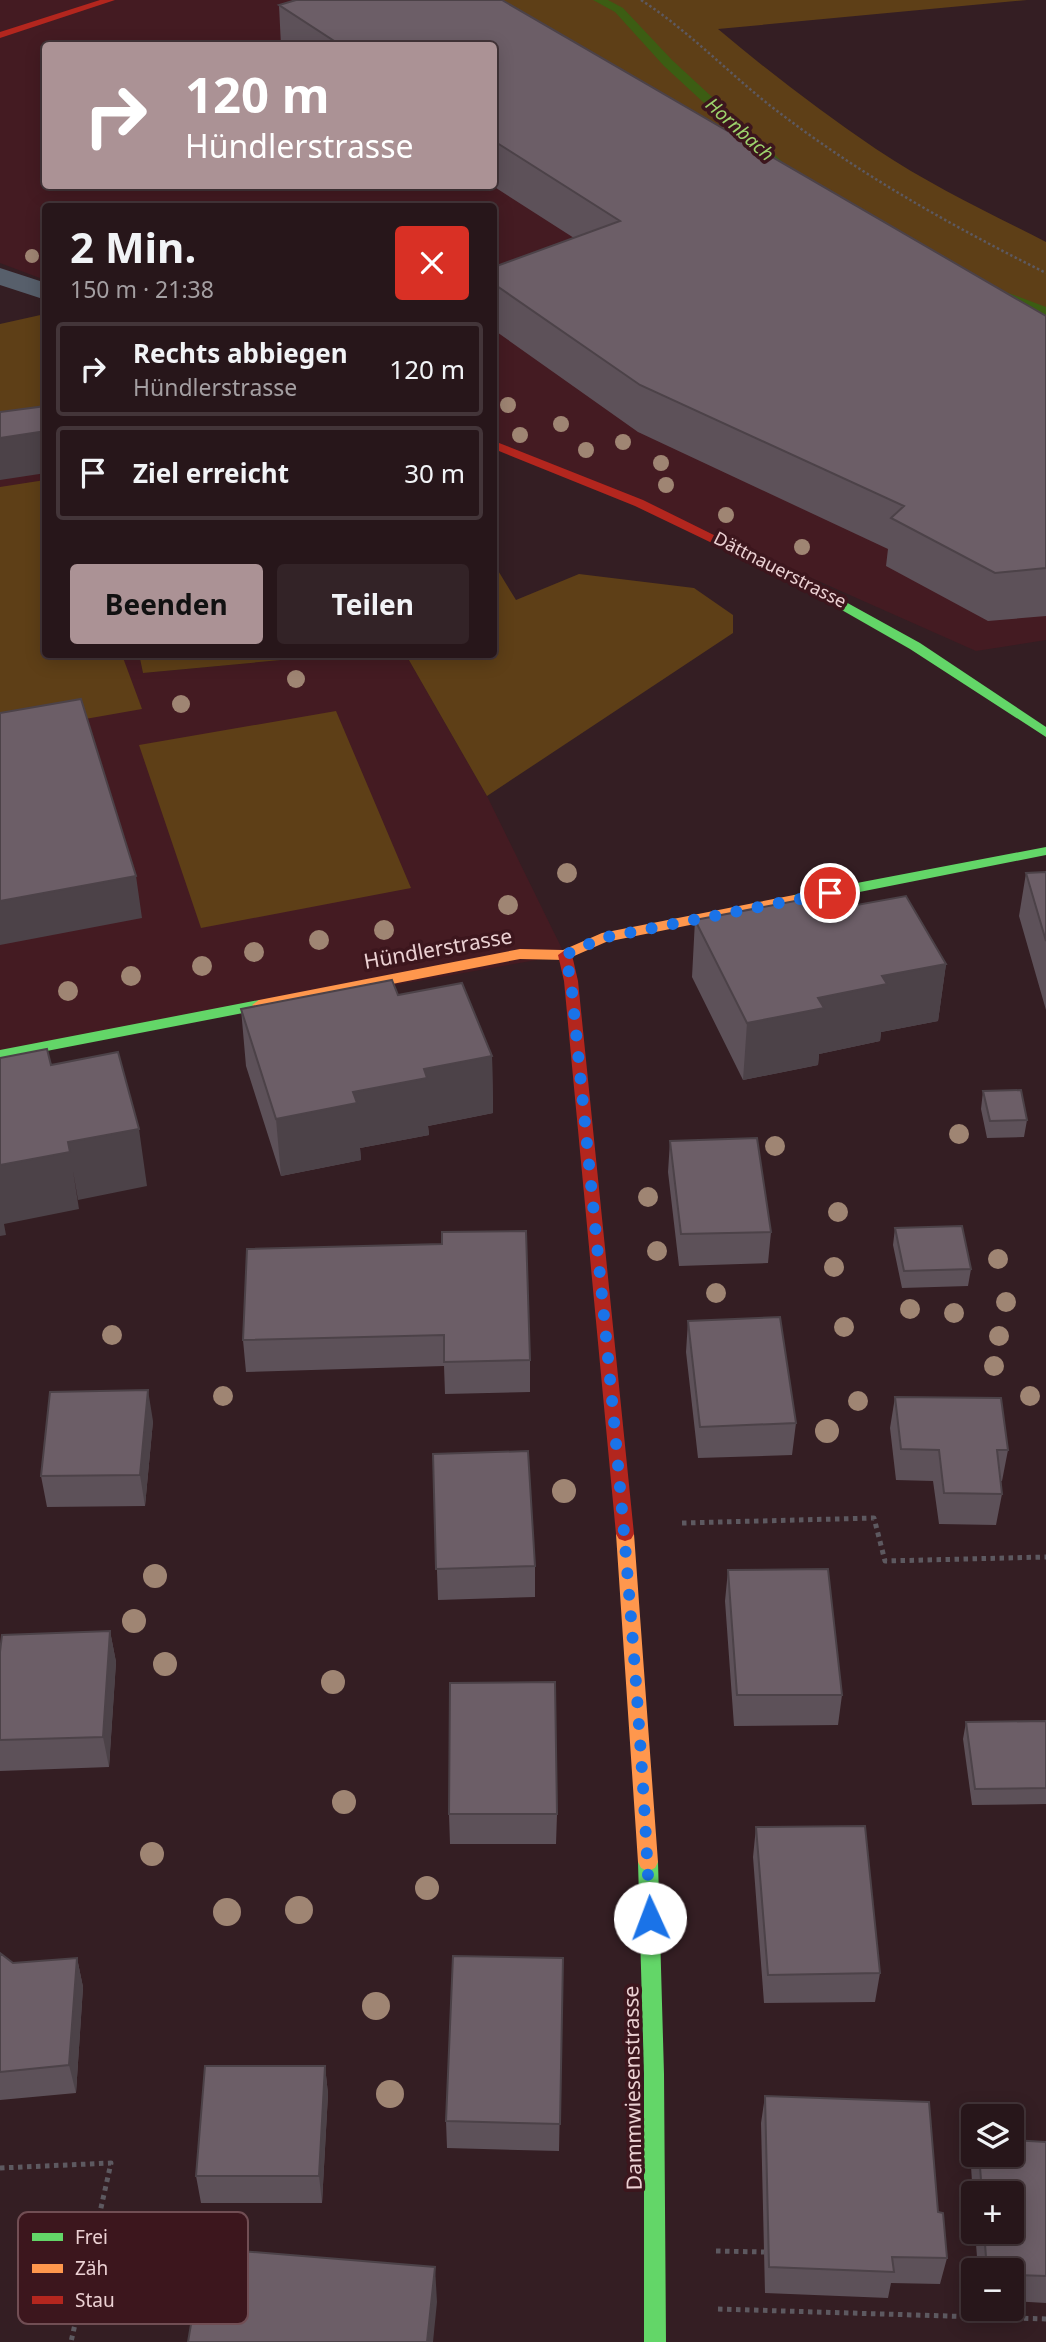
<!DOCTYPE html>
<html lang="de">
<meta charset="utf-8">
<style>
body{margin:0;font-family:"Noto Sans",sans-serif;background:#332327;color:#f1f3f6;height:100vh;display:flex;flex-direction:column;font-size:26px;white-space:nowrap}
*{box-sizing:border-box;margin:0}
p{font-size:23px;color:#a49fa2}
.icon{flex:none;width:38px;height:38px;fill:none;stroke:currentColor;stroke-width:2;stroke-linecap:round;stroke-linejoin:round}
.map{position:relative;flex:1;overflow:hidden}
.panel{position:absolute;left:42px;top:203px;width:455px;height:455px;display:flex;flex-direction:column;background:#27161a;border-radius:7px;box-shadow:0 4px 18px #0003,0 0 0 2px #433539}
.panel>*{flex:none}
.top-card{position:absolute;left:42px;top:42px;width:455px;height:147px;border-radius:7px;box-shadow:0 4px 18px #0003,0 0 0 2px #433539;background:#ab9295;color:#fff;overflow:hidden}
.tools{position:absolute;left:961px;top:2104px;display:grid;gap:14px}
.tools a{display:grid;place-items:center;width:63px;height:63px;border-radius:7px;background:#27161a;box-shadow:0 4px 18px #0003,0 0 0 2px #433539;font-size:35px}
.pin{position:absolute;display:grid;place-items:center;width:60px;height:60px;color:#fff;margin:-30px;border:4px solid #fff;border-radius:50%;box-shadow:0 2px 7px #0007}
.me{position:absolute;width:77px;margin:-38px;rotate:358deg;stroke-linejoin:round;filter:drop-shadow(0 0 5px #0008)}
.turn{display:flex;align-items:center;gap:24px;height:147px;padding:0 28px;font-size:32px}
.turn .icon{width:91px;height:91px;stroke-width:2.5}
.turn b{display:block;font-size:49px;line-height:60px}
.round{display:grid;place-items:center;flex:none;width:74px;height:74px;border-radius:7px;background:#332327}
.overview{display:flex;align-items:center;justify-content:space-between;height:119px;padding:0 28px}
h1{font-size:42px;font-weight:700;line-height:52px}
.cta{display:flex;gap:14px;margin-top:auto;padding:14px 28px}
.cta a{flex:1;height:80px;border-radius:7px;background:#ab9295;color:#111;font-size:28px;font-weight:700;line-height:80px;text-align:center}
.cta a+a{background:#332327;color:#f1f3f6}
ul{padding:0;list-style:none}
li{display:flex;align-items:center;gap:21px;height:94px;margin:0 14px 10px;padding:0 14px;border:4px solid #433539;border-radius:7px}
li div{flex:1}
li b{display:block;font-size:26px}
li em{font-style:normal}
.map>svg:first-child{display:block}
.built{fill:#441b22;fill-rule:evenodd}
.green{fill:#5e3f17}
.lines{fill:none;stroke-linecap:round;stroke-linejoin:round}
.stream{fill:#3c5d13;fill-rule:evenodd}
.path-far1{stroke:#5d5960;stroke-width:2.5;stroke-dasharray:2.5 2.5;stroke-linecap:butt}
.path{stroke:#5d5960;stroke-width:5;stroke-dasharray:4.5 4.5;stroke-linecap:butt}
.street{fill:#575f6b;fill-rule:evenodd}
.fast{fill:#63d668;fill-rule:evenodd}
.slow{fill:#ff974d;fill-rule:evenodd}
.jam{fill:#b3261e;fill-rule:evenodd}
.tree{fill:#9f8573}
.wall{fill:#5d5159}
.shaded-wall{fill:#4c4248}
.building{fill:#6c5e67;stroke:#4c4248;stroke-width:2}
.route{stroke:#1a73e8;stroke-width:12;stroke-dasharray:0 21.6}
.labels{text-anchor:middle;stroke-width:7;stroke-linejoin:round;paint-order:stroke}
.far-street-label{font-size:18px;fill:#ebd1d3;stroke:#3c161d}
.far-water-label{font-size:19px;font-style:italic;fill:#9dd36c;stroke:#3c161d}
.street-label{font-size:21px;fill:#ebd1d3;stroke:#3c161d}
.key{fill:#3c161d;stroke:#714e54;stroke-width:2}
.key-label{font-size:19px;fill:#ebd1d3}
</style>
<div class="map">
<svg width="1046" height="2342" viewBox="0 0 1046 2342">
<rect width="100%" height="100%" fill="#341e23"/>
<!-- built -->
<path class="built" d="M0,0H447L1046,334V640L976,651L647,505L494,445V206H46L45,280L0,263ZM46,46H494V186H46Z
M45,443L46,654L139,655L143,673L335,655H406L487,796L565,955L0,1055V450Z"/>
<!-- green -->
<path class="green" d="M447,0H1027L718,29C769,72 821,112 876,149C930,185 989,213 1046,242V334Z
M45,314V439L0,441V324Z
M45,480L46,654L122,655L142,709L0,734V487Z
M494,564L516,600L579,574L694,588L733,615V633L487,796L406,655L494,654Z
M139,654L335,655L143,673Z
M336,711L411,888L201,928L139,745Z"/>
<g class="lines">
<!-- stream -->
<path class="stream" d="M593,0H608L623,8L672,60L789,168V174H781L664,66L615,12Z
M998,289L1046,307V316L993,296V290Z"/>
<!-- path-far1 -->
<path class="path-far1" d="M641,0C692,33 733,78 781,114C864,177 954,227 1046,273"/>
<!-- path -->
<path class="path" d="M682,1523L874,1518L885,1561L1046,1557
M0,2168L111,2163L71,2342
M716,2251L764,2252
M718,2309L1046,2319"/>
<!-- street -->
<path class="street" d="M0,268L46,283V300L0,285Z"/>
<!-- fast -->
<path class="fast" d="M795,574L920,643L1046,727V737L910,649L791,581L789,578Z
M1046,847V855L794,905L787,900L794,895Z
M259,1000L264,1001L266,1005L264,1009L0,1060V1050Z
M648,1853L655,1856L658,1862L664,2074L666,2342H644V2074L638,1862L641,1856Z"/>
<!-- slow -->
<path class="slow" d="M794,895L801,900L799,903L606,942L565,960L520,959L259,1010L252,1005L259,1000L520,949L563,950L602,933Z
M625,1527L631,1529L634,1534L658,1862L655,1868L648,1871L641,1868L638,1862L616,1534L619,1529Z"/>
<!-- jam -->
<path class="jam" d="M100,0H115L0,38V32Z
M494,441L643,500L801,578L795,582L791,581L635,506L494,449Z
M565,950L572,955L578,981L634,1534L631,1539L625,1541L619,1539L616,1534L564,981L558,955Z"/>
</g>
<!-- trees -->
<g class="tree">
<circle cx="32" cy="256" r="7"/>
<circle cx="508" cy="405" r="8"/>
<circle cx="561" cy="424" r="8"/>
<circle cx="520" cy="435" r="8"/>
<circle cx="623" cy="442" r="8"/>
<circle cx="586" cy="450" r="8"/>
<circle cx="661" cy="463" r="8"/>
<circle cx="666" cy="485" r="8"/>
<circle cx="726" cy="515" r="8"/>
<circle cx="802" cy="547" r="8"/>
<circle cx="296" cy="679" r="9"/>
<circle cx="181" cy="704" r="9"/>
<circle cx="567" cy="873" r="10"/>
<circle cx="508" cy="905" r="10"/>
<circle cx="384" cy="930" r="10"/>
<circle cx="319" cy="940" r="10"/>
<circle cx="254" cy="952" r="10"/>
<circle cx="202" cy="966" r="10"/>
<circle cx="131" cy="976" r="10"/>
<circle cx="68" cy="991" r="10"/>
<circle cx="959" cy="1134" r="10"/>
<circle cx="775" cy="1146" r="10"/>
<circle cx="648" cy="1197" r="10"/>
<circle cx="838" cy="1212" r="10"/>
<circle cx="657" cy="1251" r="10"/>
<circle cx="998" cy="1259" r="10"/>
<circle cx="834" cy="1267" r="10"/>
<circle cx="716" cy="1293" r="10"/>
<circle cx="1006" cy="1302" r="10"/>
<circle cx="910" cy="1309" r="10"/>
<circle cx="954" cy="1313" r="10"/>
<circle cx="844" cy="1327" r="10"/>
<circle cx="112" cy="1335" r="10"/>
<circle cx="999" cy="1336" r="10"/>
<circle cx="994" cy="1366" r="10"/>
<circle cx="223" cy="1396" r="10"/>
<circle cx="1030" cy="1396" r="10"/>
<circle cx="858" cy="1401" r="10"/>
<circle cx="827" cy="1431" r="12"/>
<circle cx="564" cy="1491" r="12"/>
<circle cx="155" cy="1576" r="12"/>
<circle cx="134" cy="1621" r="12"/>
<circle cx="165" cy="1664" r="12"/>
<circle cx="333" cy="1682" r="12"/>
<circle cx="344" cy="1802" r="12"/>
<circle cx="152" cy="1854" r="12"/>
<circle cx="427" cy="1888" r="12"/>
<circle cx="299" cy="1910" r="14"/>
<circle cx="227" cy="1912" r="14"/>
<circle cx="376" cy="2006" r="14"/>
<circle cx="390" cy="2094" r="14"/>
</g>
<!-- wall -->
<path class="wall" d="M296,0H502L1046,316V616L988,621L886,566L888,549L638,432L494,330V267L574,238L493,186L494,46H281L279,5Z
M176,654H247L246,657L176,658Z
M1046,872V1010L1019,916L1026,873Z
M846,907L946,964L938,1021L881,1032L880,1041L819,1054L818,1065L743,1080L692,977L695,920Z
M398,995L492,1056L493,1113L428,1126L429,1135L360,1148L361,1160L281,1176L246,1066L241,1009Z
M983,1091L1027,1120L1024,1137L987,1138L981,1109Z
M670,1141L771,1232L768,1263L679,1266L668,1172Z
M895,1228L971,1269L968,1286L902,1288L893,1245Z
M247,1249L530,1360V1392L445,1394L444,1366L246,1372L243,1340Z
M688,1321L796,1423L792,1455L698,1458L686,1352Z
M895,1397L1008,1450L1002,1481H1001L1002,1494L996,1525L939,1524L933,1481L896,1480L890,1428Z
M153,1421L145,1506L47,1507L41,1476Z
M433,1454L535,1566V1597L438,1600Z
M728,1570L842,1695L838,1725L734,1726L725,1601Z
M110,1631L116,1662L109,1767L0,1771V1652Z
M1046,1721V1804L972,1805L963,1739L966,1722Z
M449,1814H557L556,1844H450Z
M756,1827L880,1973L875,2002L764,2003L753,1857Z
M0,1953L13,1963L77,1958L83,1987L76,2093L0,2100Z
M563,1958L559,2151L447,2148L446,2121Z
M325,2066L328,2094L322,2203H201L196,2176Z
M765,2096L938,2212L947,2258L940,2284L891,2283L888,2298L765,2293L761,2123Z
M1046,2142V2303L1012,2301V2270H978L975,2231H1012V2193H973V2198L971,2166L974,2154H1012Z"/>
<!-- shaded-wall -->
<path class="shaded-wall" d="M46,431V473L0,480V438Z
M136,876L142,918L0,945V901Z
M946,964L938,1021L881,1032L880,1041L819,1054L818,1065L743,1080L747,1023L882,976Z
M492,1056L493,1113L428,1126L429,1135L360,1148L361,1160L281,1176L276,1119L353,1092L424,1069Z
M139,1129L147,1186L78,1200L68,1142Z
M70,1152L79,1209L4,1224L6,1235L0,1236V1165Z
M148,1390L153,1421L145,1506L140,1475Z
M110,1631L116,1662L109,1767L103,1737Z
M77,1958L83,1987L76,2093L69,2065Z
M325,2066L328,2094L322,2203L319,2176Z
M435,2267L437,2302L433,2342H427Z"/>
<!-- building -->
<path class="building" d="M296,0H502L1046,316V568L995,573L891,518L904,506L640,385L494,284V267L620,221L494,141V46H342L279,5Z
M46,406V431L0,438V412Z
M81,699L136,876L0,901V713Z
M1046,872V941L1026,873Z
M837,893L846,907L906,896L946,964L882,976L887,984L818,998L824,1008L747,1023L695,920Z
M392,980L398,995L462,983L492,1056L424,1069L427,1078L353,1092L357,1103L276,1119L241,1009Z
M47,1049L51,1065L118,1052L139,1129L68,1142L70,1152L0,1165V1058Z
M1021,1090L1027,1120L990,1121L983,1091Z
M757,1138L771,1232L681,1234L670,1141Z
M962,1226L971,1269L904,1271L895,1228Z
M526,1231L530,1360L444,1362V1335L243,1340L247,1249L442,1244V1232Z
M780,1317L796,1423L700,1427L688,1321Z
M148,1390L140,1475L41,1476L50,1392Z
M895,1397L1001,1398L1008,1450H997L1002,1494L944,1493L939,1450L901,1449Z
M528,1451L535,1566L436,1569L433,1454Z
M828,1569L842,1695H737L728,1570Z
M110,1631L103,1737L0,1740V1652L2,1635Z
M555,1682L557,1814H449L450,1683Z
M1046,1721V1788L975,1789L966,1722Z
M865,1826L880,1973L768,1975L756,1827Z
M0,1953L13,1963L77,1958L69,2065L0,2072Z
M453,1956L563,1958L560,2124L446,2121Z
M205,2066H325L319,2176H196Z
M765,2096L929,2102L938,2212L943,2213L947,2258L892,2257L894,2272L769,2267Z
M1012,2140L1046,2142V2276L1012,2275V2270H987L984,2231H1012V2193H982L979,2154H1012Z
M204,2248L435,2267L427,2342H188Z"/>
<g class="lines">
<!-- route -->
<path class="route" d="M650,1918C636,1604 601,1293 571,981L565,955L602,938L830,893"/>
</g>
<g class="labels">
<!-- far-street labels -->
<g class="far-street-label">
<text transform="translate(780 570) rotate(27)" y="6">Dättnauerstrasse</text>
</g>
<!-- far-water labels -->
<g class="far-water-label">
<text transform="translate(740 129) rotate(42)" y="7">Hornbach</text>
</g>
<!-- street labels -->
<g class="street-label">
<text transform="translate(438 949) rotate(-10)" y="7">Hündlerstrasse</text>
<text transform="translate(633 2088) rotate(-91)" y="7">Dammwiesenstrasse</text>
</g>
</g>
<!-- legend -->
<rect x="18" y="2212" width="230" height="112" rx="10" class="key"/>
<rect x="32" y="2233" width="31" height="8" fill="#63d668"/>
<rect x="32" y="2264" width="31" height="9" fill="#ff974d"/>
<rect x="32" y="2296" width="31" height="8" fill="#b3261e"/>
<g class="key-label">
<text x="75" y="2244">Frei</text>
<text x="75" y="2275">Zäh</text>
<text x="75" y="2307">Stau</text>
</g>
</svg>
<div class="tools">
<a><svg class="icon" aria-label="layers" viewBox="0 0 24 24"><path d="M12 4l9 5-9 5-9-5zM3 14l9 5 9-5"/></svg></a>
<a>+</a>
<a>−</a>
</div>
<div class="pin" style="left:830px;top:893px;background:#d93025"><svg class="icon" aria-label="arrive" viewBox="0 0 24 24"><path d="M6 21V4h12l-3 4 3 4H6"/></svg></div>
<svg class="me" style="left:650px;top:1918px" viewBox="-20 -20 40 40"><circle r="19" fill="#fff"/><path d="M0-13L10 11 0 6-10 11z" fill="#1a73e8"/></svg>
<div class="top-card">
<div class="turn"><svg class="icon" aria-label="right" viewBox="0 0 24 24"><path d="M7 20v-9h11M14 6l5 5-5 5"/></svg><div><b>120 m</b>Hündlerstrasse</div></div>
</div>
<section class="panel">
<div class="overview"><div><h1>2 Min.</h1><p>150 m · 21:38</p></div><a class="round" style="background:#d93025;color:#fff"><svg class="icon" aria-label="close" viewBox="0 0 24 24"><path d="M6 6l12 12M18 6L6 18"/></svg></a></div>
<ul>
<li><svg class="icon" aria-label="right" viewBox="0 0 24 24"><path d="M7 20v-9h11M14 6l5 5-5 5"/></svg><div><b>Rechts abbiegen</b><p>Hündlerstrasse</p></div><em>120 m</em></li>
<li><svg class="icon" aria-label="arrive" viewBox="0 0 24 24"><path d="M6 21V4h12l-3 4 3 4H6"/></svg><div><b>Ziel erreicht</b></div><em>30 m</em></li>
</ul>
<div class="cta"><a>Beenden</a><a>Teilen</a></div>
</section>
</div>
